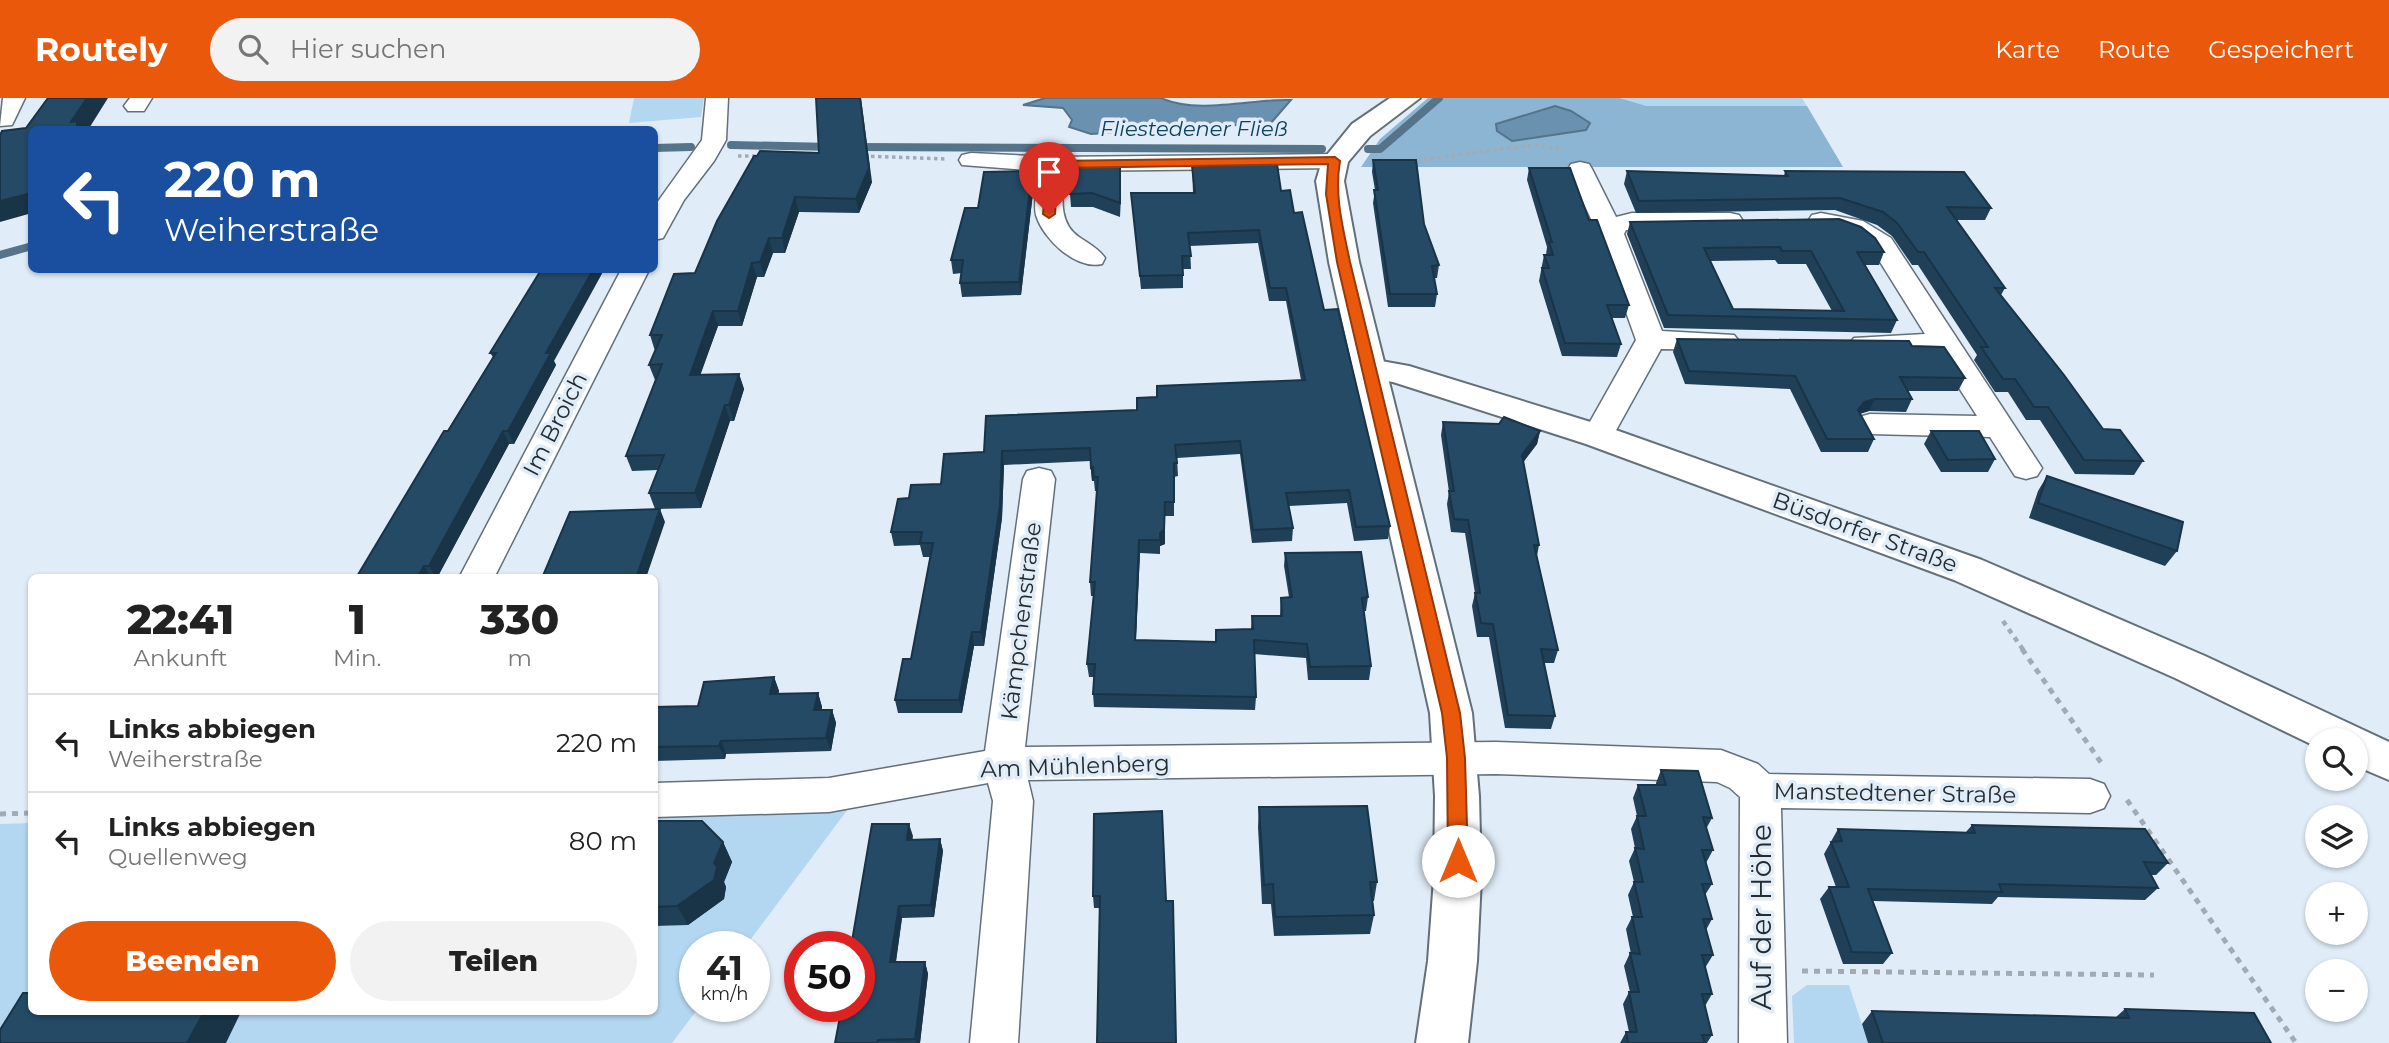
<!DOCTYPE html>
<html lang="de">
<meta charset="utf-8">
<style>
body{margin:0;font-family:Montserrat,sans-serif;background:#f2f2f2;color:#222;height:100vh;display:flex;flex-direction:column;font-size:26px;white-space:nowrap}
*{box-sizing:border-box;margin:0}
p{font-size:23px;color:#767676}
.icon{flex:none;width:38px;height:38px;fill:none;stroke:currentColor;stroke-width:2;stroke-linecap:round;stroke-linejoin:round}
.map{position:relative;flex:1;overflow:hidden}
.panel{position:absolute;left:28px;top:476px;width:630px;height:441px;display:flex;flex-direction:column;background:#fff;border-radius:10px;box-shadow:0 2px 5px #0004}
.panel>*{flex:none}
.top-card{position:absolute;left:28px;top:28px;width:630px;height:147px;border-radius:10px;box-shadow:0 2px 5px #0004;background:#1a4fa0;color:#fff;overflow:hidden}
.buttons{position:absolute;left:2305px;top:630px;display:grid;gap:14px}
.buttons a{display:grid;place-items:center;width:63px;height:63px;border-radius:50%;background:#fff;box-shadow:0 2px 5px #0004;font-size:35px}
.speed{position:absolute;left:679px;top:833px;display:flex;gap:14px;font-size:35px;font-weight:700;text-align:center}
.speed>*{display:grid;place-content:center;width:91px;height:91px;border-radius:50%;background:#fff;box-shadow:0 2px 5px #0004;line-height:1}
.speed small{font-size:18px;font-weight:400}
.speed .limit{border:10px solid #d22;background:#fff;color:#111}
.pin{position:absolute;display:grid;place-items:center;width:60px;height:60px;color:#fff;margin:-72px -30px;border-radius:50% 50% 50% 0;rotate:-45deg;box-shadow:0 0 7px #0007}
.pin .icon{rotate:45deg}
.me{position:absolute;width:77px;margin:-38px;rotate:0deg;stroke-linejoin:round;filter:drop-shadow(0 0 5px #0008)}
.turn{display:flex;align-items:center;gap:24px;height:147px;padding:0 21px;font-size:32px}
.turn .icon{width:91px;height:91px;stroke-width:2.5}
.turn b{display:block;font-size:49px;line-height:60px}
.eta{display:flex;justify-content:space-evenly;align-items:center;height:119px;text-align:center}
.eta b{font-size:42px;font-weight:800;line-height:49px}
.primary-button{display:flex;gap:14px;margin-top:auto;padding:14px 21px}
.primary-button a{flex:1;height:80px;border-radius:42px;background:#ea580c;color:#fff;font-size:28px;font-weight:800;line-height:80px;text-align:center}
.primary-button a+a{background:#f2f2f2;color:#222}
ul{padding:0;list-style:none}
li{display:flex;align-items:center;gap:21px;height:98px;padding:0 21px;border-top:2px solid #e0e0e0}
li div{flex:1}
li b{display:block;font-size:26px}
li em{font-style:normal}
header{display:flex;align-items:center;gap:42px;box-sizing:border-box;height:98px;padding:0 35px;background:#ea580c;color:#fff}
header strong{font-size:33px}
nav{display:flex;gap:38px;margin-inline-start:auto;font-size:24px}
.search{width:490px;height:63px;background:#f2f2f2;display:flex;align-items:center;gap:18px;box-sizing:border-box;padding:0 24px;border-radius:38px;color:#767676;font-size:26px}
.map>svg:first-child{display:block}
.green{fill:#b4d7f1}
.forest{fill:#8cb5d4}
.water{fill:#6a92b0;stroke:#557389;stroke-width:2}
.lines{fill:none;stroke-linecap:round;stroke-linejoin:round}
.stream{stroke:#557389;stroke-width:8}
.minor-casing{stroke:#637079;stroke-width:3}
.tertiary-casing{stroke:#637079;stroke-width:4}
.secondary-casing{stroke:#637079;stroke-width:4}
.path-far2{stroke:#a0abb4;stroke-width:3.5;stroke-dasharray:3.5 3.5;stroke-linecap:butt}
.path-far1{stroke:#a0abb4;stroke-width:4.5;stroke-dasharray:5 5;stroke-linecap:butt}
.path{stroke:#a0abb4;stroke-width:5;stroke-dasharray:6 6;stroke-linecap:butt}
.minor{fill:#fff;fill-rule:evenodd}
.tertiary{fill:#fff;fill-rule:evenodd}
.secondary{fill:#fff;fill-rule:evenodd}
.wall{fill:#1f4057;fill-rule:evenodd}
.shaded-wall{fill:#193447}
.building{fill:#244a65;stroke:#193447;stroke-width:2;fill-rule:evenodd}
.route{fill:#ea580c;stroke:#983908;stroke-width:2}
.labels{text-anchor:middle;stroke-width:7;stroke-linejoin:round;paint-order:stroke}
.far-water-label{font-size:21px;font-style:italic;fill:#0f4160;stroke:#e0edf8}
.street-label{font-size:23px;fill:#252b2f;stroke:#e0edf8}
.near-street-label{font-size:28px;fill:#252b2f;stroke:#e0edf8}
</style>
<header>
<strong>Routely</strong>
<div class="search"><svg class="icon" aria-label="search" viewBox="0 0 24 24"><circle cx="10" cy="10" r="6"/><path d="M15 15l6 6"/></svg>Hier suchen</div>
<nav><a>Karte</a><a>Route</a><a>Gespeichert</a></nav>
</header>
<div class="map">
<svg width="2389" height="945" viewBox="0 0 2389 945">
<rect width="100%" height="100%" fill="#e0edf8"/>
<!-- green -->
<path class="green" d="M634,0H704L701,19L629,25Z
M1621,0H1802L1807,8H1647Z
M851,707L745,849H695V908H700L672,945H0V726L31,725L32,914H654L655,711Z
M1807,887H1849L1868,945H1794L1792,898Z"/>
<!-- forest -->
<path class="forest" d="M1428,0H1620L1647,8H1807L1843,69H1361L1380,41Z"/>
<!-- water -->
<path class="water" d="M1045,0H1161C1198,17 1256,0 1291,2L1271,25L1091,36L1069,29L1072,22L1063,10L1023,7Z
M1555,8L1571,13L1590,25L1586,32L1512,43L1497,33L1496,26Z"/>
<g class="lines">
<!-- stream -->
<path class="stream" d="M731,47L833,49
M856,49L1322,51
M654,50L691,49
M1368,51H1380L1439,0
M0,157L32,148"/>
<defs>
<path id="minor" d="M3,0H25L12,27L0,28Z
M130,0H152L144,13H128L124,8Z
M706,0H728L726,42L714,63L684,102L663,140L654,142V109L702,42Z
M971,55L1052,59L1335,56L1344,58L1347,63L1344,68L1335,70L1064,73C1063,97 1057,124 1079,139C1089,146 1099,151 1105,160L1102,166C1076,172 1043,141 1036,117C1033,105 1038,85 1039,73L962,67L959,62L962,57Z
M1580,64L1589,66L1592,71L1616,119L1632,115H1730L1739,117L1743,123L1739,129L1730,131L1626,132L1624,136L1662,233L1734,237L1739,243L1734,249L1724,252L1661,251L1609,345L1598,348L1587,345L1582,338L1636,242L1598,136L1568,71L1571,66Z
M1821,115L1863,123L1891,140L2042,370L2037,378L2026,381L2015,378L1990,339L1870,336L1859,333L1854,326L1859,319L1870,316L1977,318L1936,254L1864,255L1854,252L1849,246L1854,240L1925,236L1872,151L1845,134L1812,129L1808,123L1812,117Z
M621,172H649L494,480H459Z
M1039,370L1051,373L1055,381L1025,649L1496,644L1721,652L1758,666L1769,676L2090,681L2104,686L2110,698L2104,710L2090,715L1781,710L1787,945H1739L1740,699L1730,690L1717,684L1496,676L1028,682L1033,703L1018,945H970L993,703L988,685L829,714L654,719V685L829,680L985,653L1023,381L1027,373Z"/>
<path id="tertiary" d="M1370,261L1409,268L1610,330L1982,462L2205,558L2389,644V682L2356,668V642H2317V649L2175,580L1954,482L1586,346L1393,284L1358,278L1354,271L1358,264Z"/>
<path id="secondary" d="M1390,0H1420L1370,38L1348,64L1344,83L1359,164L1472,615L1479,698L1481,780L1477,863L1468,945H1416L1428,863L1434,780L1435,698L1430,615L1329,164L1316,83L1322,63L1352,26Z"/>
</defs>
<!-- minor casing -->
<use href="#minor" class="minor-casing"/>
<!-- tertiary casing -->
<use href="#tertiary" class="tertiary-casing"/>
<!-- secondary casing -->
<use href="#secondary" class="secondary-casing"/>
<!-- path-far2 -->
<path class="path-far2" d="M738,58H760
M864,58L946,61
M1410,63L1534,47L1563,52"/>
<!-- path-far1 -->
<path class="path-far1" d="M2003,523L2024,553"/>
<!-- path -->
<path class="path" d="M2022,551L2102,666
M2127,702L2296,945
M0,716L32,715
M1802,873L2154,877"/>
<!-- minor -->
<use href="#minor" class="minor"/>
<!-- tertiary -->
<use href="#tertiary" class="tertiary"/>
<!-- secondary -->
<use href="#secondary" class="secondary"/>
</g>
<!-- wall -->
<path class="wall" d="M819,55L872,84L859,115L799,114L785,155H773L764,179H757L742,228H718L700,276H739L744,291L734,323H730L701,410L655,411L649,395L658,372L632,373L626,358L656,282H655L649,267L655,253L650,237L695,175Z
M1373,62L1424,126L1439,167L1437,180H1434L1437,196L1435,209H1388L1373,105L1375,92L1372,74Z
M1192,68L1281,93L1294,115L1390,428L1388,441L1354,443L1347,405L1289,408L1293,430L1292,443L1252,445L1240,356L1177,360L1178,378L1174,379V418H1165V446L1160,448V456L1140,455L1136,542L1216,544V532L1251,531L1252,518H1280L1281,500L1289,499L1284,468L1285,455L1368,499L1366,513H1364L1371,568L1369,582H1308L1306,560L1254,556L1256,599L1255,612L1094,609L1093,596L1094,579H1089L1087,566L1094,498H1091L1090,484L1097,393H1095L1094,383H1092L1090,363L1004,367L1002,420L984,548H974L962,615H898L895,602L911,561L930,459H923L920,447L894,448L891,434L909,400L941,386L984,354L1137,312L1157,299L1301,282L1286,203H1269L1258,145L1190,148L1191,171H1183V190L1141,191L1131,95H1193Z
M1529,70L1589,122L1629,207L1625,220H1612L1621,246L1617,259L1562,258L1539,183L1544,157H1546L1547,149L1527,82Z
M1032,73L1034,86L1021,197L962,199L960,185L962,175L953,176L951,162L978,110Z
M1627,73L1784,78L1785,73L1991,110L1985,122H1957L2005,190L2001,197L2103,331L2143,363L2134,377L2075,376L2040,322H2026L2008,294H1995L1974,262L1977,257L1918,167H1912L1892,138L1877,127L1835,112L1636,115L1624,86Z
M1121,82L1120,119L1093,109H1071L1070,96Z
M1630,124L1884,154L1879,167H1865L1897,222L1891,235L1664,230L1627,136ZM1775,162L1778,166H1806L1832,213L1733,211L1710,163Z
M1677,241L1912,248L1965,280L1958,293H1907L1912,301L1906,314L1869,313L1860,316L1874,341L1868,354H1821L1790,291L1685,286L1673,254Z
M490,255L554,263L556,267L514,346H509L437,480H356L493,259Z
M1443,324L1540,333L1537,346L1523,364L1539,447L1537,458L1558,552L1554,565H1544L1555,618L1551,631L1505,630L1489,539H1477L1472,508L1475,495L1465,435L1451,434L1447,406L1449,394L1441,337Z
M1931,333L1995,361L1988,374H1941L1924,346Z
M2047,378L2177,453L2165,468L2029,420L2038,393Z
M774,579L779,593L778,596L818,595L822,609V612H832L836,625L831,653L726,656L725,661L654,663V609L698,608Z
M1661,672L1712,720L1706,731L1713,752L1706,765L1712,786L1705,797L1712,821L1706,832L1713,857L1705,870L1712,896L1705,908L1712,937L1707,945H1620L1626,934H1629L1623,906L1629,894H1630L1624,868L1630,855L1631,856L1626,831L1632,819H1633L1628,797L1634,784L1629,763L1635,750L1631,731L1637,718L1633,700L1638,687H1656V685Z
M1259,709L1377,784L1374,803H1372L1374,817L1370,836L1274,838L1271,806H1262L1258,729Z
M1162,713L1100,810H1094L1093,798Z
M654,723L723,744L732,764L724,784L726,789L724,801L688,827L654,828Z
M1972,727L2168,765L2156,777H2151L2158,790L2145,802L1998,799L1992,806L1873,803L1892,855L1883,866H1843L1820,801L1829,789H1836L1824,756L1838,731L1966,734Z
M913,738L912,742L940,741L943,753L934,819L902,820L896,864H925L928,876L920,945H835Z
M2125,911L2271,945H1868L1862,926L1872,913L2116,919Z"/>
<!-- shaded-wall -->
<path class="shaded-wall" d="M87,0H108L88,32H76L71,24Z
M860,0H861L872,84L859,115L856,101Z
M1120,69L1121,82L1120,119Z
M1032,73L1034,86L1021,197L1019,184Z
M32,95V115L0,124V103Z
M795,99L799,114L785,155L782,140Z
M769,140L773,155L764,179L760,164Z
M752,165L757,179L742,228L738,213Z
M593,172H604L554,263L556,267L514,346L508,333L546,255Z
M713,213L718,228L695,292L690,277Z
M739,276L744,291L734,323L729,307Z
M1875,301L1869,313L1858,316V312L1864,304Z
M725,307L730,323L701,410L695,395Z
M503,333L509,346L437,480H436L429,468Z
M1540,333L1537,346L1519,370L1522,357Z
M1002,353L1004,367L1002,420L984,548L981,534Z
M1093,369L1094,383H1092L1091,370Z
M1165,404V446L1160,448V456V435Z
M660,411L665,424L646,480H636Z
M1139,442L1140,455L1135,555V542Z
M424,468L431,480H417Z
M972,534L974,548L962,615L959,602Z
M774,579L779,593L775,610L770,596Z
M818,595L822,609L819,626L814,612Z
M832,612L836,625L831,653L826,640Z
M721,643L726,656L725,661L719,648Z
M909,726L913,738L910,754L907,742Z
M940,741L943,753L934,819L931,807Z
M723,744L732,764L724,784L726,789L724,801L688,827L677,808L714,765Z
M899,808L902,820L894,876L890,864Z
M925,864L928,876L920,945H916L915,941Z
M204,914H241L226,945H187Z"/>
<!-- building -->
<path class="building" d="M48,0H87L71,24L77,23V32H32V95L0,103V37L2,33L26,30Z
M816,0H860L869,70L856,101L795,99L782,140H769L760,164L752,165L738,213H713L690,277L739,276L729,307H725L695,395H649L664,357L626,358L662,266L649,267L662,237H650L674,176L695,175L717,123L754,58H757L760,53L819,55Z
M1373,62H1416L1424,126L1439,167L1432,168L1437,196H1390L1374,92H1378Z
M1277,66L1281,93L1290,92L1294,115L1302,114L1324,212L1338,211L1390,428L1356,429L1349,392L1286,395L1293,430L1253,432L1240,343L1175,347L1177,365H1174V404H1165L1164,432L1160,435V442H1139L1135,542L1216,544V532L1253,531L1252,518H1282L1281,500L1292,499L1285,455L1361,454L1368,499L1362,500L1371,568L1310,569L1307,546L1254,542L1256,599L1093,596L1095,566H1087L1095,484H1090L1098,379H1094L1093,369L1091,370L1090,350L1002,353L1000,407L981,534H972L959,602H895L903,561H911L933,445H920L922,434H891L898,401L909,400L911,387L941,386L944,356L984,354L986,318L1137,312V300L1157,299V288L1305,282L1286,190H1270L1259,132L1188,135L1191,158H1182L1183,177L1140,178L1131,95H1195L1192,68Z
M1072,69H1120V105L1092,95L1070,96Z
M1529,70H1570L1589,122H1597L1629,207H1607L1621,246L1565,245L1542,170H1549L1544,157H1553L1549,144H1552Z
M1032,73L1019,184L960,185L963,162H951L965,110H978L984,74Z
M1627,73L1788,78L1785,73L1964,74L1991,110L1947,109L2005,190H1995L2064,277L2103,331L2120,332L2143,363L2084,362L2048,309H2034L2015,281H2003L1981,249H1988L1924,154H1918L1897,125L1883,114L1840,100L1639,103Z
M1839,121L1861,129L1875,140L1884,154H1857L1897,222L1668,217L1630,124ZM1780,149L1782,153H1811L1844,213L1733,211L1704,150Z
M541,172H593L546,255H551L508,333H503L429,468H424L417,480H356L444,333H448L496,255H490Z
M1677,241L1909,243L1912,248L1944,249L1965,280L1900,279L1912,301H1875L1864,304L1858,312L1874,341H1827L1795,278L1689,273Z
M1504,319L1540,333L1522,357L1539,447H1534L1558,552L1541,551L1555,618L1508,617L1493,526L1481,525L1475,495H1480L1468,422L1454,421L1449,393H1454L1443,324L1499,326Z
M1931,333H1979L1995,361L1948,362Z
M2047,378L2183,424L2177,453L2038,405Z
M660,411L636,480H542L570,414Z
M774,579L770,596L818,595L814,612H832L826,640L721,643L719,648L654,649V609L698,608L704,584Z
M1661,672L1698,673L1712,720L1703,719L1713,752H1702L1712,786H1702L1712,821H1703L1713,857H1702L1712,896H1702L1712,937H1702L1705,945H1628L1626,934H1637L1629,894H1639L1630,855L1640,856L1632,819H1642L1634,784H1643L1635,750L1644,751L1637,718H1646L1638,687H1666Z
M1367,708L1377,784H1370L1374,817L1275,819L1273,786L1264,787L1259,709Z
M1162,713L1166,803H1173L1176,945H1097L1100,798H1093L1094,716Z
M654,723H702L723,744L714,765L717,769L714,782L677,808L654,809Z
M872,726H909L907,742L940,741L931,807L899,808L890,864H925L915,941L878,942L877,945H835L842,908H859V849H851Z
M1972,727L2145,731L2168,765L2144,764L2158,790L1999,786L2002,794L1868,791L1892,855L1852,854L1829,789H1849L1831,744L1842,743L1838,731L1975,735Z
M23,895H32V914H204L187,945H0V932Z
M2125,911L2254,915L2271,945H1883L1872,913L2129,920Z"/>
<!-- route -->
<path class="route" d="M1335,59L1340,63C1334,97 1343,130 1350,164L1460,615L1465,660L1468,763L1465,769L1458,772L1451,769L1448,763L1447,660L1442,615L1337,164L1326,96L1328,66L1058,70L1055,116L1049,120L1043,116L1047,66L1052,63Z"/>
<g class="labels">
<!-- far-water labels -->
<g class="far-water-label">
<text x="1194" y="38">Fliestedener Fließ</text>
</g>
<!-- street labels -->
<g class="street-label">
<text transform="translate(555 326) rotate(-63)" y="8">Im Broich</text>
<text transform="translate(1865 434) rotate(20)" y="8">Büsdorfer Straße</text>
<text transform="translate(1021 523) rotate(-83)" y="8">Kämpchenstraße</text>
<text transform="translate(1075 668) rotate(-2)" y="8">Am Mühlenberg</text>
<text transform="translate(1895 695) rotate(1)" y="8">Manstedtener Straße</text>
</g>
<!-- near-street labels -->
<g class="near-street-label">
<text transform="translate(1761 819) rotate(-90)" y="10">Auf der Höhe</text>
</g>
</g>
</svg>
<div class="buttons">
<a><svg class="icon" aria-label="search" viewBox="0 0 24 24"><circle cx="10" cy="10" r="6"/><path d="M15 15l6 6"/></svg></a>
<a><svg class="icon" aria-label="layers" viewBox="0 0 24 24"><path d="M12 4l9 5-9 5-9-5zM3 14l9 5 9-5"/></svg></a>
<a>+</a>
<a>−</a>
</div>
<div class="speed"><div>41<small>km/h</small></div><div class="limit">50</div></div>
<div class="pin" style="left:1049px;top:116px;background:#d93025"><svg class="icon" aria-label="arrive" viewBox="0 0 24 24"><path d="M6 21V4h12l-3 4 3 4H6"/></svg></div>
<svg class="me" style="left:1458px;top:763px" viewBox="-20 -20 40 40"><circle r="19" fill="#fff"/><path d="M0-13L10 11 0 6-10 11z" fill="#ea580c"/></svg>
<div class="top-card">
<div class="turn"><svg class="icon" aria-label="left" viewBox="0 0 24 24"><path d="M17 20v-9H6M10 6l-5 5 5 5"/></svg><div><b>220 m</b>Weiherstraße</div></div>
</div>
<section class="panel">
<div class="eta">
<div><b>22:41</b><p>Ankunft</p></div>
<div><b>1</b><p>Min.</p></div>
<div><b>330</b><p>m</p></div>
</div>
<ul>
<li><svg class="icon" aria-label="left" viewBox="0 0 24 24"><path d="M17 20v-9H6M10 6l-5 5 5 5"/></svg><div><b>Links abbiegen</b><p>Weiherstraße</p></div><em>220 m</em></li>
<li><svg class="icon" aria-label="left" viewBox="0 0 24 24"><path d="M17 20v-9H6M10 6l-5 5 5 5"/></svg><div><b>Links abbiegen</b><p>Quellenweg</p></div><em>80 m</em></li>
</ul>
<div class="primary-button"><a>Beenden</a><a>Teilen</a></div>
</section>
</div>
